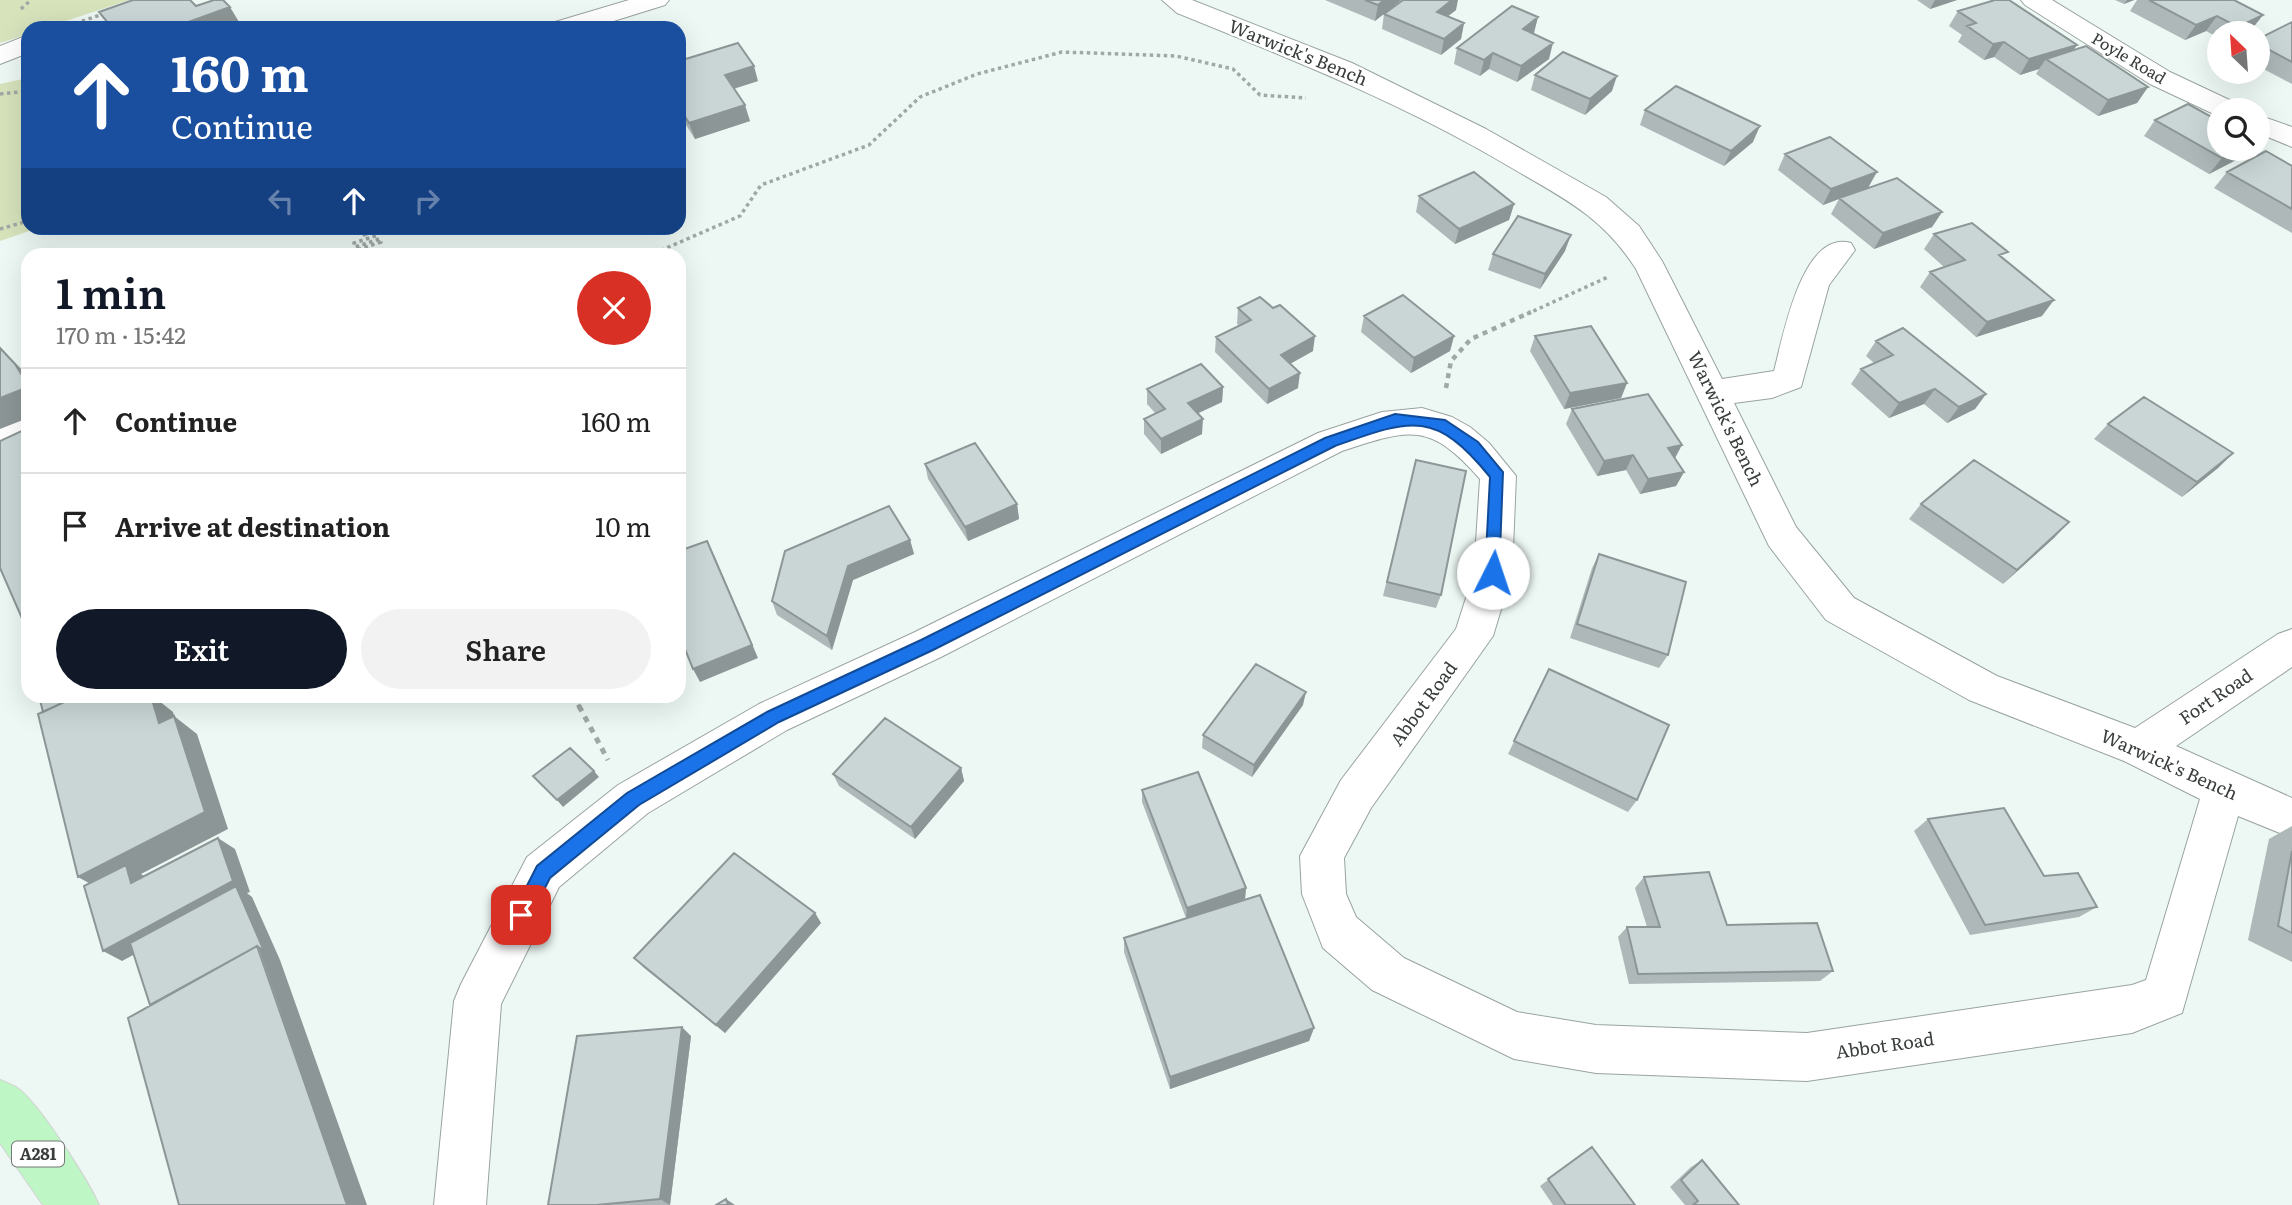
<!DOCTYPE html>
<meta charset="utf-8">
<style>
body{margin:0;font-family:Literata,serif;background:#f2f2f2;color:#222;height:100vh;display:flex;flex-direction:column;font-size:26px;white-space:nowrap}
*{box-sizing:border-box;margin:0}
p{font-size:23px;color:#767676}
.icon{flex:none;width:38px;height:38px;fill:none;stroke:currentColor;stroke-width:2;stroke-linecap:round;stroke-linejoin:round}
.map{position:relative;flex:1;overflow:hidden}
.side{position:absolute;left:21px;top:248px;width:665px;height:455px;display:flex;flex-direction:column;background:#fff;border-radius:21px;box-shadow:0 7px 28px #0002}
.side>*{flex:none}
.guide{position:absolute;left:21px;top:21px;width:665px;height:214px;border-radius:21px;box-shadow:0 7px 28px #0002;background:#1a4fa0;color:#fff;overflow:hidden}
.needle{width:46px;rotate:335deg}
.buttons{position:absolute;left:2207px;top:21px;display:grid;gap:14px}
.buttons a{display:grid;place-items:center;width:63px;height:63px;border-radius:50%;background:#fff;box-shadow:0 7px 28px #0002;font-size:35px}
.pin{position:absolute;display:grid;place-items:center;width:60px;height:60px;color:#fff;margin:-30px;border-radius:14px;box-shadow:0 4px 10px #0006}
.me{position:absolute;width:77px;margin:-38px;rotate:4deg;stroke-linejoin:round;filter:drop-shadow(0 0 5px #0008)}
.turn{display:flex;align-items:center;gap:24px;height:147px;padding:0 35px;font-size:32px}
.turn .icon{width:91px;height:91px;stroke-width:2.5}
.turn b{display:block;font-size:49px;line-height:60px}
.lanes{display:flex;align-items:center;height:66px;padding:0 35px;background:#0003;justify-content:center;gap:35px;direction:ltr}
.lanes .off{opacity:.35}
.round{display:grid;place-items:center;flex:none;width:74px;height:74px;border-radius:37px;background:#f2f2f2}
.summary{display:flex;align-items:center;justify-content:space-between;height:119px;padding:0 35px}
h1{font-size:42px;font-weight:600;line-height:52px;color:#111827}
.primary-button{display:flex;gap:14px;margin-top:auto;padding:14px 35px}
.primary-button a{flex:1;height:80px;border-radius:42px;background:#111827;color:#fff;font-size:28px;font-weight:600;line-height:80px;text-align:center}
.primary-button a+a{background:#f2f2f2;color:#222}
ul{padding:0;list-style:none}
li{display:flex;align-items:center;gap:21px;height:105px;padding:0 35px;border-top:2px solid #e0e0e0}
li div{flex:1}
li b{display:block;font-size:26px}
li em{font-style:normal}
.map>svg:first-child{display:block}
.green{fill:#d6e3bb}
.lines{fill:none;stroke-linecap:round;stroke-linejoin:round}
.minor-casing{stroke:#99a39f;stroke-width:2}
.major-casing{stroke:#d3d4d4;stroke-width:2}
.path-far2{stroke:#a0a8a5;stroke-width:3.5;stroke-dasharray:3.5 3.5;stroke-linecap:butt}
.path-far1{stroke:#a0a8a5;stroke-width:4.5;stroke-dasharray:5 5;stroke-linecap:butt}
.path{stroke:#a0a8a5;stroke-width:5;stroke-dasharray:6 6;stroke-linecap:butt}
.minor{fill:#fff;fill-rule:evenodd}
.major{fill:#bef7c5;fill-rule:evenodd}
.wall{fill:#aeb8b8}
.shaded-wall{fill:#8d9696}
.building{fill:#cad6d6;stroke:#8d9696;stroke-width:2}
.route{fill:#1a73e8;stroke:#114b97;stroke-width:2}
.labels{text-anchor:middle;stroke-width:5;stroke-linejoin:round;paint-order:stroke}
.far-street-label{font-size:16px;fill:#393d3c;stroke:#fff}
.shield{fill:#fff;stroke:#747776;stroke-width:2}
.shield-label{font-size:16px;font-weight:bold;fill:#393d3c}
.street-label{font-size:18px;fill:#393d3c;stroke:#fff}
</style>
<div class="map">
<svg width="2292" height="1205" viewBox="0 0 2292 1205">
<rect width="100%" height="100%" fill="#edf8f4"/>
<!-- green -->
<path class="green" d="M0,0H129L45,28H28V34L0,43Z
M23,79L28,80V228H38L0,241V84Z"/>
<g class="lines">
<defs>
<path id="minor" d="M629,0H669L665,5L591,28H551L555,22Z
M1162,0H1192L1352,63L1486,129L1606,197L1639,226L1662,261L1722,379L1774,371C1783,337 1802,229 1851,243L1855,250L1829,285L1801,387L1772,398L1734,403L1796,527L1854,598L1997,676L2135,728L2278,634L2292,629V667L2176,746L2292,798V838L2238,816L2182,1013L2132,1033L1807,1081L1596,1073L1514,1059L1372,990L1323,948L1302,894L1300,856L1341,780L1456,629L1474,573L1480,479C1430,422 1411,428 1342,451L941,657L787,730L648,813L559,887L501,1004L486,1205H434L454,1001L461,984L527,857L618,785L759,704L913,633L1318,433L1382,412L1422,408L1452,417L1470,427L1489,443L1516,476L1512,573L1493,636L1371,808L1344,858L1346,894L1356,917L1404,958L1517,1012L1596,1025L1807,1033L2132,985L2146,980L2200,799L2124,761L1969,700L1826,620L1769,546L1636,269C1602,216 1563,198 1510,167C1404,104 1291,59 1177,13Z
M2021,0H2052L2170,72L2238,104L2242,110H2219L2218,116L2150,84L2025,5Z
M28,35V53L0,64V46Z
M2258,115L2292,127V147L2258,133Z
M28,415V442L0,453V426Z"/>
<path id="major" d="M0,1080C5,1082 11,1084 16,1087C37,1100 88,1180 99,1205H43L0,1143Z"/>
</defs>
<!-- minor casing -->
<use href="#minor" class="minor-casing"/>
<!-- major casing -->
<use href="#major" class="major-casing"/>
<!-- path-far2 -->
<path class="path-far2" d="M21,9L31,0
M62,28L106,13
M0,94L28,91
M296,228L322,232L328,228
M0,229L28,221
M358,256L357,250L381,242L379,239L355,247L354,243L378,235L376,230L364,235L360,228
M648,256L740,216L761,185L869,145L920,97L977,74L1062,52L1176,56L1233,69L1260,95L1306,98
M1527,314L1608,277"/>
<!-- path-far1 -->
<path class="path-far1" d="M1446,388L1451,361L1471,339L1531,312
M573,696L580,708"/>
<!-- path -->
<path class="path" d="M579,706L608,760"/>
<!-- minor -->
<use href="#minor" class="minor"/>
<!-- major -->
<use href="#major" class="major"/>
</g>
<!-- wall -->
<path class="wall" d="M1325,0H1401L1375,21Z
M1917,0H1957L1930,9Z
M2115,0H2134L2124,4Z
M2137,0H2234L2263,15L2251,30L2245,33H2219V38L2206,31L2185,40L2130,11Z
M1456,10L1448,16L1464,23L1461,39L1441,55L1382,29L1384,14Z
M1958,11L2074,50L2148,87L2137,103L2098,116L2036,74L2039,69L2020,75L1994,57L1984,60L1958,42L1962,35L1949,26Z
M1538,17L1533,34L1549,59L1517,82L1489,69L1480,76L1454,64L1457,48Z
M2292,22V84L2258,66V39Z
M679,61L758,81L734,89L750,121L695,139L679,114Z
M1535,75L1612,91L1585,115L1531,90Z
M1645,110L1753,142L1724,166L1640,125Z
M2155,120L2242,157L2209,174L2144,136Z
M1785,154L1868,188L1942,212L1932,227L1874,249L1831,214L1839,199L1823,205L1778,170Z
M2292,166V233L2214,188L2227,172Z
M1419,196L1514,204L1509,220L1455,244L1416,212Z
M1934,234L2003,258L2042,316L1976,337L1920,287L1930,272L1944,267L1924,249Z
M1565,251L1540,289L1488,270L1493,254Z
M1238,308L1313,351L1290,364L1298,388L1267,404L1215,352L1216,337L1239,325L1237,324Z
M1364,316L1454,336L1450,351L1411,373L1361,332Z
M1535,336L1627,383L1621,398L1564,409L1530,351Z
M1876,341L1986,394L1975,409L1947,423L1924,404L1889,418L1851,384L1861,369L1874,363L1866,356Z
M1223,387L1222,402L1198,413L1202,434L1161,454L1144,434V419L1156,414L1147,404V389Z
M1572,409L1675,458L1684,472L1676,486L1640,494L1626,470L1597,476L1566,424Z
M2108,424L2233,453L2218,468L2182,497L2094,439Z
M1416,460L1441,595L1436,608L1383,596Z
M925,464L1017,504L1019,519L968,541L928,479Z
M1921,504L2055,537L2003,584L1909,519Z
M910,540L914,554L853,580L832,650L777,615L772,601Z
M1599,554L1668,655L1659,668L1570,638L1592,568Z
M1549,669L1637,800L1628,812L1508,754Z
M1303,705L1252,777L1202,748L1203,735Z
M961,768L964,781L915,839L839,786L833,774Z
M1142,790L1246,888L1245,899L1213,910L1314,1028L1309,1041L1170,1089L1124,952V938L1186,918L1142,802Z
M1928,819L2044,876L2097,907L2079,917L1970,935L1914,831Z
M2292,826V962L2248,940L2269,839Z
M1644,877L1727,925L1833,971L1820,981L1629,984L1618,937L1627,927H1647L1635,888Z
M815,913L821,923L725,1033L644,968L634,958Z
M691,1036L670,1205H548Z
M1592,1147L1635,1205H1553L1540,1186Z
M1702,1160L1739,1205H1685L1670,1187L1691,1167Z"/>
<!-- shaded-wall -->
<path class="shaded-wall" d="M1384,0H1401L1375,21L1378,5Z
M1452,0H1458L1456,10L1434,27L1437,12Z
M1935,0H1957L1930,9Z
M2127,0H2134L2124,4Z
M230,7L239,22L224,28H172Z
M2263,15L2251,30L2245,33H2233L2238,27Z
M2217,16L2206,31L2185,40L2196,25Z
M1538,17L1534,33L1519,45L1523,29Z
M1464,23L1461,39L1441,55L1444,39Z
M2004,42L1994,57L1984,60L1993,44Z
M1553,43L1549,59L1517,82L1521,66Z
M2077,45L2067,60L2046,59L2039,69L2020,75L2029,59Z
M1493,53L1489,69L1480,76L1484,60Z
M754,66L758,81L729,90L725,75Z
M1617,76L1612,91L1585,115L1590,99Z
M2148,87L2137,103L2098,116L2108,100Z
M745,105L750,121L695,139L689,123Z
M1760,126L1753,142L1724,166L1731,151Z
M2240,149H2249L2242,157L2209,174L2222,158Z
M1877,172L1868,188L1823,205L1831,189Z
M1514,204L1509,220L1455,244L1459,229Z
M1942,212L1932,227L1874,249L1883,233Z
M1571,235L1565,251L1540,289L1545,274Z
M2054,300L2042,316L1976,337L1987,322Z
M1315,336L1313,351L1279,370L1281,355Z
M1454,336L1450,351L1411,373L1414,358Z
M0,347L28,376V385L0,348Z
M1300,373L1298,388L1267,404L1269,389Z
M1627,383L1621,398L1564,409L1570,393Z
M28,387V418L0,429V398Z
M1223,387L1222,402L1188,418V403Z
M1935,389L1924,404L1889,418L1899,403Z
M1986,394L1975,409L1947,423L1959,407Z
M1203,419L1202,434L1161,454V439Z
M1682,445L1674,460L1668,448Z
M2233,453L2218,468L2182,497L2197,482Z
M1633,455L1626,470L1597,476L1604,461Z
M1684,472L1676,486L1640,494L1648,479Z
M1017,504L1019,519L968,541L965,527Z
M2069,522L2055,537L2003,584L2017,570Z
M910,540L914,554L853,580L832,650L827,636L848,566Z
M714,555L758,658L700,682L693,669Z
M1306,692L1303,705L1252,777L1254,765Z
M85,696H147L154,721Z
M151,696H153L173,712L182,741L159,723Z
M174,716L197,734L228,829L141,874L144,876L150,894L105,892L78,877Z
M961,768L964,781L915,839L911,827Z
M594,771L599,777L563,807L557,800Z
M218,838L235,849L250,892L247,893L252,897L280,960L367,1205H347L241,897L122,961L103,951Z
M1246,888L1245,899L1186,919L1187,908Z
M815,913L821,923L725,1033L716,1025Z
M682,1027L691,1036L670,1205L660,1199Z
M1314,1028L1309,1041L1170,1089V1077Z
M726,1199L735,1205H728Z"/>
<!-- building -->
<path class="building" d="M133,0H190L196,6L214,0H223L230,7L172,28H112L99,12Z
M1365,0H1384L1378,5Z
M1403,0H1452L1437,12L1464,23L1444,39L1384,14Z
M1995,0H2009L2077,45L2029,59L2004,42L1993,44L1967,26L1976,23L1958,11Z
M2149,0H2234L2263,15L2238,27L2217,16L2196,25Z
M1512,6L1538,17L1523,29L1553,43L1521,66L1493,53L1484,60L1457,48Z
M2292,22V62L2258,44V39Z
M738,43L754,66L725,75L745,105L689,123L679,107V61Z
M2086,46L2148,87L2108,100L2046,59Z
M1563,52L1617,76L1590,99L1535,75Z
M1676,86L1760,126L1731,151L1645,110Z
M2188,104L2219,121V149H2240L2222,158L2155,120Z
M1830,137L1877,172L1831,189L1785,154Z
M2266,151L2292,166V209L2227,172Z
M1474,172L1514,204L1459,229L1419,196Z
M1897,178L1942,212L1883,233L1839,198Z
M1518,216L1571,235L1545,274L1493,254Z
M1972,223L2008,252L1999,255L2054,300L1987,322L1930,272L1965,260L1934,234Z
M1403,295L1454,336L1414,358L1364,316Z
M1260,297L1273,308L1280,305L1315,336L1281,355L1300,373L1269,389L1216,337L1251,320L1238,308Z
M1591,326L1627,383L1570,393L1535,336Z
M1903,328L1986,394L1959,407L1935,389L1899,403L1861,369L1893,355L1876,341Z
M0,348L15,364L28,385V387L0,398Z
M1201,364L1223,387L1188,403L1203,419L1161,439L1144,419L1165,409L1147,389Z
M1648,394L1682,445L1668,448L1684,472L1648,479L1633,455L1604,461L1572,409Z
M2144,397L2233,453L2197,482L2108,424Z
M28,428V621L24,623L0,568V441Z
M975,443L1017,504L965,527L925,464Z
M1416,460L1466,471L1441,595L1387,582Z
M1974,460L2069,522L2017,570L1921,504Z
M889,506L910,540L848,566L827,636L772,601L785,551Z
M707,541L752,645L693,669L679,634V551Z
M1599,554L1686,582L1668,655L1577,624Z
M1256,664L1306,692L1254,765L1203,735Z
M1549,669L1669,725L1637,800L1514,741Z
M39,696H77L43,712Z
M77,696H129L131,702L144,696H151L159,723L174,716L205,812L78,877L38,714Z
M885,718L961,768L911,827L833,774Z
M570,748L594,771L557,800L533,776Z
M1198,772L1246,888L1187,908L1142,790Z
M2004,808L2044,876L2078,873L2097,907L1985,925L1928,819Z
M218,838L233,881L103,951L84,886L126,865L131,883Z
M2292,851V933L2278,926Z
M734,853L815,913L716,1025L634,958Z
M1709,872L1727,925L1817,923L1833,971L1638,974L1627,927H1660L1644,877Z
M236,886L264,951L257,946L150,1005L130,943Z
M1260,895L1314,1028L1170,1077L1124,938Z
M257,946L347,1205H179L128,1018Z
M682,1027L660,1199L596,1205H548L577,1036Z
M1592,1147L1635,1205H1566L1548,1179Z
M1702,1160L1739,1205H1693L1698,1201L1681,1180Z
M726,1199L728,1205H716Z"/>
<!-- route -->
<path class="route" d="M1395,414L1445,420L1478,442L1503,472L1499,578L1493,580L1485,573L1490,477C1435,409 1411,419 1335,446L933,650L779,722L639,805L550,878L528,921L521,924L515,921L512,915L537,866L627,793L767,712L921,640L1325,438Z"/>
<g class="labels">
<!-- far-street labels -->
<g class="far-street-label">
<text transform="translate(2129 58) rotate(31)" y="6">Poyle Road</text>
</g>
<!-- shield labels -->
<rect class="shield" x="12" y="1141.5" width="52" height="25" rx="5"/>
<g class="shield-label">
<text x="38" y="1160">A281</text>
</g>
<!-- street labels -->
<g class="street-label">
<text transform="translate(1298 53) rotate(22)" y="6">Warwick's Bench</text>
<text transform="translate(1725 419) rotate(64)" y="6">Warwick's Bench</text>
<text transform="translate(2216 697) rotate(-34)" y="6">Fort Road</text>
<text transform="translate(1424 704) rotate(-54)" y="6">Abbot Road</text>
<text transform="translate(2169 765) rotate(24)" y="6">Warwick's Bench</text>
<text transform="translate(1885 1046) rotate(-8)" y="6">Abbot Road</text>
</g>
</g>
</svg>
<div class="buttons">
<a><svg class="needle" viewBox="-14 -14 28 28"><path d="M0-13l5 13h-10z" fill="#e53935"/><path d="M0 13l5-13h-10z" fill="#767676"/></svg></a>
<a><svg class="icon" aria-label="search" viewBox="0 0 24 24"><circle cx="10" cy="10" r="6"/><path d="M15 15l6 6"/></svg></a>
</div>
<div class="pin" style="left:521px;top:915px;background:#d93025"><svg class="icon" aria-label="arrive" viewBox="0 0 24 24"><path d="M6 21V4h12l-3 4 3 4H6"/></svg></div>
<svg class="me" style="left:1493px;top:573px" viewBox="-20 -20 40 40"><circle r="19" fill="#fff"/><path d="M0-13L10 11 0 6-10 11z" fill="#1a73e8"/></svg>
<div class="guide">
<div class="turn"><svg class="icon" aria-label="ahead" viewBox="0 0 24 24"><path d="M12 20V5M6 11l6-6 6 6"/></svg><div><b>160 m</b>Continue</div></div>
<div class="lanes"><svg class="icon off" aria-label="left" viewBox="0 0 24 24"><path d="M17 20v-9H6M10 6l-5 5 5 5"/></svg><svg class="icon" aria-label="ahead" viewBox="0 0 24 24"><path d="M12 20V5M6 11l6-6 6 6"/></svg><svg class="icon off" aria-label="right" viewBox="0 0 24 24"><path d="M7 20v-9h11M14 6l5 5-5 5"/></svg></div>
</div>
<section class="side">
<div class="summary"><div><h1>1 min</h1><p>170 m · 15:42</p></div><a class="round" style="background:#d93025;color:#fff"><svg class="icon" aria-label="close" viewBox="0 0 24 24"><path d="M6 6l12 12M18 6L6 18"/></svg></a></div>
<ul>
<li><svg class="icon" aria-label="ahead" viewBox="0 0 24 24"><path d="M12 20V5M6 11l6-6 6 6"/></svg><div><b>Continue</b></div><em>160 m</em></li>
<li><svg class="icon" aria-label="arrive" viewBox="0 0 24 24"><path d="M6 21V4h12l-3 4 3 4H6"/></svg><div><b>Arrive at destination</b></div><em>10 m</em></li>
</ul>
<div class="primary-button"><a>Exit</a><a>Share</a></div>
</section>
</div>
